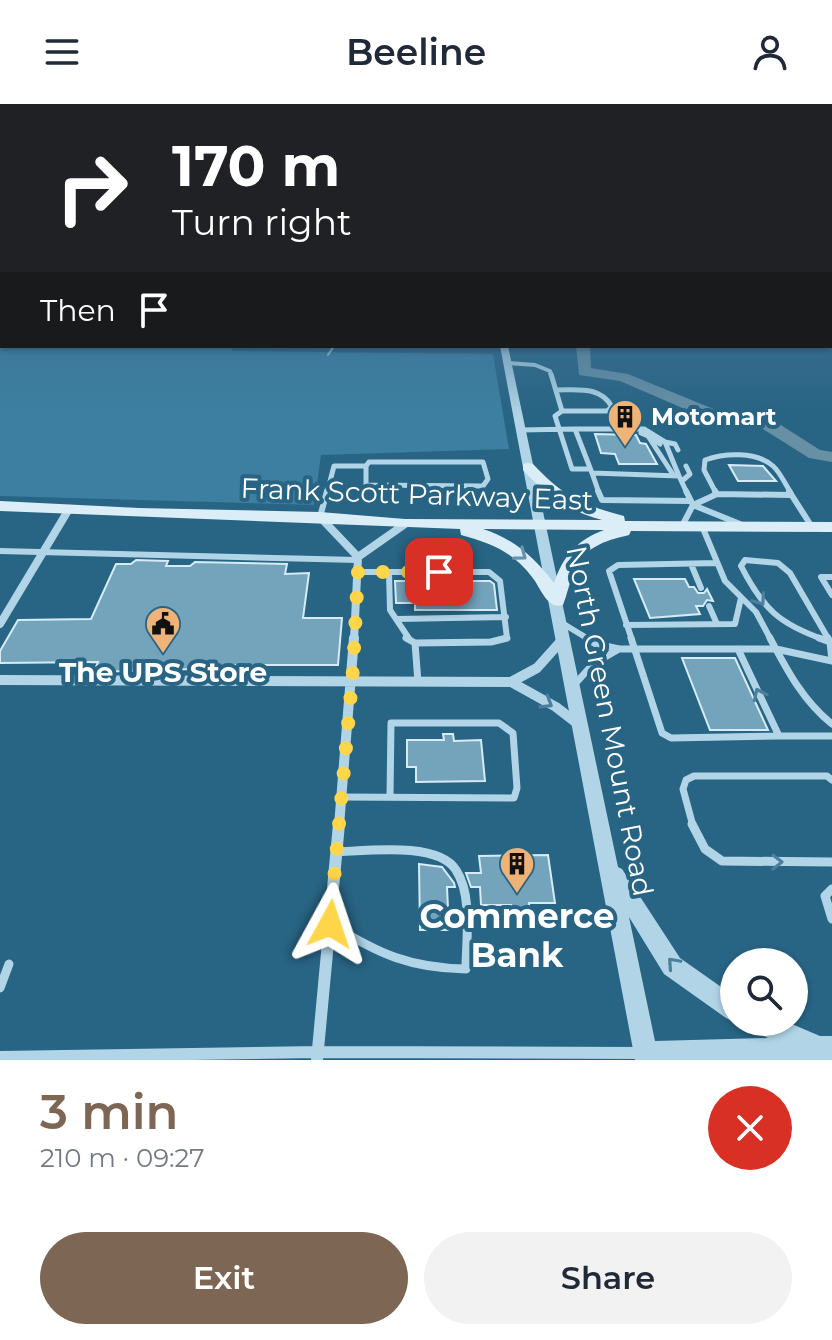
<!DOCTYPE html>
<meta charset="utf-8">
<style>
body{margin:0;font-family:Montserrat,sans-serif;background:#f2f2f3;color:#1f2937;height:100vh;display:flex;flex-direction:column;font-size:30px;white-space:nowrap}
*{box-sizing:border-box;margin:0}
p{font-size:26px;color:#747a83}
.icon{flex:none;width:44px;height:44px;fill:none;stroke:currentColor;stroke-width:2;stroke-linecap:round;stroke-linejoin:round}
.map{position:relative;height:956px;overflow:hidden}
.side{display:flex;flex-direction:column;background:#fff;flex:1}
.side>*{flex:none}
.top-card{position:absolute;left:0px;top:0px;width:832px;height:244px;box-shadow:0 2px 6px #0004;background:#202124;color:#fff;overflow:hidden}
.controls{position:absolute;left:720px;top:844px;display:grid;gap:16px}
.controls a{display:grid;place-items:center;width:88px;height:88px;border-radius:50%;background:#fff;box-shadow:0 2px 6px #0004;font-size:40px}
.pin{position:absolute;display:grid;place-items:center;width:68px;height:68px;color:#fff;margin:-34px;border-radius:16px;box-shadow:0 4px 12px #0006}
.me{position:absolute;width:88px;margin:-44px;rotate:5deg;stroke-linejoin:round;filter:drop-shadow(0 0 6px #0008)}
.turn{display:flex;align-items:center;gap:28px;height:168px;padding:0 40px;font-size:36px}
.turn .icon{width:104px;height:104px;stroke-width:2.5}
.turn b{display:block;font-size:56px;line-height:68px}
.then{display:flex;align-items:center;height:76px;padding:0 40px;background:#0003;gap:16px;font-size:30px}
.round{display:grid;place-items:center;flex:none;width:84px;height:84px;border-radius:42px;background:#f2f2f3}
.summary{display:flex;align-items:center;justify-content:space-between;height:136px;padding:0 40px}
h1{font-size:48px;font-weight:600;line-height:60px;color:#7d6754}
.action{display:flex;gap:16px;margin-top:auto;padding:16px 40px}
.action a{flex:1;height:92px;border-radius:48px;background:#7d6754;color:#fff;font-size:32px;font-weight:600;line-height:92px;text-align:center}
.action a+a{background:#f2f2f3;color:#1f2937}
header{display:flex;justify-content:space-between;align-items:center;height:104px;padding:0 40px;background:#fff;font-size:36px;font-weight:600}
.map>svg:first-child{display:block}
.green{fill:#3c7fa0}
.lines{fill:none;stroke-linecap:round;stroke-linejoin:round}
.stream{stroke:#a6d2e7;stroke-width:2}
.river{fill:#6790a5;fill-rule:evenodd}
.building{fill:#74a4bc;stroke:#d5ebf6;stroke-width:2}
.path{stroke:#b1d5e7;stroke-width:2;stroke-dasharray:2 4;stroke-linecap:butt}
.service-far4{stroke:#b1d5e7;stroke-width:4}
.service-far3{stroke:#b1d5e7;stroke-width:5}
.service-far2{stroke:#b1d5e7;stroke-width:6}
.service-far1{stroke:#b1d5e7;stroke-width:7}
.service{stroke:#b1d5e7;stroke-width:9}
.minor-far2{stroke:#b1d5e7;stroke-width:8}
.minor-far1{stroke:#b1d5e7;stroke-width:10}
.minor{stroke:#b1d5e7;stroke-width:12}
.tertiary{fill:#b1d5e7;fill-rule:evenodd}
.secondary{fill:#dbedf6;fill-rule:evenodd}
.oneway{stroke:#6794ac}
.oneway2{stroke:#4a809d}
.route{stroke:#ffd54a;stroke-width:14;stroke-dasharray:0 25.2}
.labels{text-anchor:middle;stroke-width:8;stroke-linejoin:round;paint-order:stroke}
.far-poi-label{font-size:24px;font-weight:bold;fill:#fff;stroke:#286484;text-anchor:start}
.street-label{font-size:28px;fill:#fff;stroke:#286484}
.poi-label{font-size:28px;font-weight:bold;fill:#fff;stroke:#286484}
.near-poi-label{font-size:34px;font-weight:bold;fill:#fff;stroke:#286484}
</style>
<header><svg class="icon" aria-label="menu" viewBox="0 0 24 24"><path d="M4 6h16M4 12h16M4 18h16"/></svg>Beeline<svg class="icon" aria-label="person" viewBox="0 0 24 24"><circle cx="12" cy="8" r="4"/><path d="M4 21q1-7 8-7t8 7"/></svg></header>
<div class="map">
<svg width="832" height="956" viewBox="0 0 832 956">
<rect width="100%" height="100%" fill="#286484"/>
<!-- green -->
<path class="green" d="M0,199L2,242H232V247L493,250L509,345L321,351L314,401L0,392Z"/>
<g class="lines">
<!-- stream -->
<path class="stream" d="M328,251L334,242"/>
<!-- river -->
<path class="river" d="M576,242H590L591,264L628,270L733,313L773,316L820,346L832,348V358L809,354L763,325L724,322L620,277L579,271Z"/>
</g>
<!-- building -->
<path class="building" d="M595,330L636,331L640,339L646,340L657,360H619L615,350L601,349Z
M729,361L763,362L776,377H738Z
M136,456L168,457L166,462H190L195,458L287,460L285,470L309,469L303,514H342L338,561H229L227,569H193L194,565L94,568L98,558L0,559V547L18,516L91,515L116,460H131Z
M634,475H685L689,483H694L698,489H704L707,485L713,497L707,496L703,502H696L700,510L650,514Z
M395,477H490L494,480L497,506H415V499H396Z
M682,554H735L768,626H710Z
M443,630H453L454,637L481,636L485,677L416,678V663H407V636H444Z
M548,751L555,799H529L530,808L512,809L511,801H481L480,783H471L466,769H481L479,752Z
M419,760L442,763L454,779L455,783H447L449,826H420Z"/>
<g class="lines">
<!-- path -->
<path class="path" d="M0,183L2,186"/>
<!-- service-far4 -->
<path class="service-far4" d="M507,259L535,261L550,267L551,272"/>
<!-- service-far3 -->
<path class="service-far3" d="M551,270L562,307L555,312L572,365H588
M557,286C578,286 601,282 612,303L607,307H562
M575,325H644L665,338L679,372
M521,326L575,325L592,369L679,372L687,389
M641,329L648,332L674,372
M648,332L660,340
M665,338L675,340L678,346
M369,358H483L488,375L483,382L366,381V362Z
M592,369L599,389
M682,377L690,370L686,362
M327,389L334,362H366
M716,389L704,366L705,356C724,349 756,347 773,362C780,368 785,380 791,389"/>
<!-- service-far2 -->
<path class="service-far2" d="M598,387L602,396L691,397
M686,387L693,401L740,420
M715,387L717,390
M789,387L812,423
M320,413L327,387
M682,422L693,401L717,390L791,391
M702,422L725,477L756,508L771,536
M0,447L358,456
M691,460L701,484
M358,468H489L500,477L507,534L499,536
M389,468L390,506L410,536
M832,473H821L832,491
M709,502L717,520
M397,515L506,513
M562,519L590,536
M626,521L735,520L741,494
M632,536L609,467L618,461L717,459
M825,536C779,520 763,505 741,462L745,456L778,459L790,469L829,536"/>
<!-- service-far1 -->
<path class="service-far1" d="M406,534L415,539
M586,534L596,540L619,545H776L832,557L830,538
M631,534L662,629L671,634L779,632L738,545
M770,534C787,566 803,597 832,620
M819,534L830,538
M828,534L830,538
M418,578L415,539L491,538L507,534
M575,580L593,560L619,545
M779,632H832
M341,693L514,694L517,684L513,629L499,619H391L390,693
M693,722L683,685L686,676L694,672H827L832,676"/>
<!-- service -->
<path class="service" d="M692,720L705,745L722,757L832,758
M832,785L825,792L832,815
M332,821C379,850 410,864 466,865C466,836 473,792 456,766C438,737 365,747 336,748
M0,884L9,860"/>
<!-- minor-far2 -->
<path class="minor-far2" d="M320,413L358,453
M0,520L69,405
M354,536L358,453L405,420"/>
<!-- minor-far1 -->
<path class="minor-far1" d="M0,576L511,578L537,564L563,535
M511,578L556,603L578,620
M339,722L354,534"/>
<!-- minor -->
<path class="minor" d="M0,953L318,948L641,949
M317,956L339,720"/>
<!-- tertiary -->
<path class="tertiary" d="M500,242H508L618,763L622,765L680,854L734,892V918L726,914L664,870L629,813L655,937L768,934L752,926L748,918H787L820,932H832V956H635Z"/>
<!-- secondary -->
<path class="secondary" d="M528,359L533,360C563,392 582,401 624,412L625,417L832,418V428L631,427L629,431C604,437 583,443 573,470C569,480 567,491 563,501C547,506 541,484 532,473C513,448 491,439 461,431L460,425L0,407V397L139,404L320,408L405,415L602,416C569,407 546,392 523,366V360ZM483,425L604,426C577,436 563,452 554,479C534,453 514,435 483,425Z"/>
</g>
<!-- one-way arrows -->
<defs><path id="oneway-chevron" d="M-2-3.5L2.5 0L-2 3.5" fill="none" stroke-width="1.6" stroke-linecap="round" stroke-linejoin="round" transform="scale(2)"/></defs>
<use class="oneway" href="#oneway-chevron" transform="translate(521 451) rotate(37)"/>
<g class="oneway2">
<use href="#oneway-chevron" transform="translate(760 496) rotate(55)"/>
<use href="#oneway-chevron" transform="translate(759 590) rotate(-115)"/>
<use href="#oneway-chevron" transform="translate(547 599) rotate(32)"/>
<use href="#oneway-chevron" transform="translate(777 758)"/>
<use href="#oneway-chevron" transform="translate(673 859) rotate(-132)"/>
</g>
<!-- sky -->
<linearGradient id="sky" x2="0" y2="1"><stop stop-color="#163749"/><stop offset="0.57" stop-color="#427294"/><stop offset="1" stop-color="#427294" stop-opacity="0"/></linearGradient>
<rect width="832" height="312" fill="url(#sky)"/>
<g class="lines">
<!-- route -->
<path class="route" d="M330,820L353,566L358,468H439"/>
</g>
<!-- icons -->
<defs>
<symbol id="building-pin" viewBox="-11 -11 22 30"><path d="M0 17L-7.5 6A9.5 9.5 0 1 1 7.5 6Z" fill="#efb377" stroke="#286484"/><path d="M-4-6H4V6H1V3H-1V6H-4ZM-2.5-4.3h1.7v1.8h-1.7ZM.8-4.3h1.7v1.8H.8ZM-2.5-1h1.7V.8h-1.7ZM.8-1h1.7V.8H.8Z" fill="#111"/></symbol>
<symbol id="civic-pin" viewBox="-11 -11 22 30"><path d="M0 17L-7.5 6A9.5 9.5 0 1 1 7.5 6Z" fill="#efb377" stroke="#286484"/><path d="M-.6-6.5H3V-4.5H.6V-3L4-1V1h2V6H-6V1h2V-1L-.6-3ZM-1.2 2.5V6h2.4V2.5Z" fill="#111"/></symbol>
</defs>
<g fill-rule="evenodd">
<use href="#building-pin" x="605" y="293" width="40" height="54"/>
<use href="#civic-pin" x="143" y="500" width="40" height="54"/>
<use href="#building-pin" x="497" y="740" width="40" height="54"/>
</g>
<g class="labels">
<!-- far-poi labels -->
<g class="far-poi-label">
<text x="651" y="321">Motomart</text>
</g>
<!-- street labels -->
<g class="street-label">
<text transform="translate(417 390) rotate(2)" y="10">Frank Scott Parkway East</text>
<text transform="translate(610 617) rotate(79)" y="10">North Green Mount Road</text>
</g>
<!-- poi labels -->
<g class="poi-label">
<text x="163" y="578">The UPS Store</text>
</g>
<!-- near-poi labels -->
<g class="near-poi-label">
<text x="517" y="824">Commerce<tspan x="517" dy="39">Bank</tspan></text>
</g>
</g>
</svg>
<div class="controls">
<a><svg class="icon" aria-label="search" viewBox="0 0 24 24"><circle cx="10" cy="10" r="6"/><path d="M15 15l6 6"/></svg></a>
</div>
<div class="pin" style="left:439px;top:468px;background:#d93025"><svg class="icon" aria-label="arrive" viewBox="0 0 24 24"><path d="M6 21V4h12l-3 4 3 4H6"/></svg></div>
<svg class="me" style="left:330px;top:820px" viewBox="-20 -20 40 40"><path d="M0-17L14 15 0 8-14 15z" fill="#ffd54a" stroke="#fff" stroke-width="4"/></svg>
<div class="top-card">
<div class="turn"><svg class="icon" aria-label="right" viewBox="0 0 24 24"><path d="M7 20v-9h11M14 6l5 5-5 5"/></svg><div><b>170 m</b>Turn right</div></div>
<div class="then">Then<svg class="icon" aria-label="arrive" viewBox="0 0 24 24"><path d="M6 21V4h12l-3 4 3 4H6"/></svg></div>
</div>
</div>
<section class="side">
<div class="summary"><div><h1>3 min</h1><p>210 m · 09:27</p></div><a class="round" style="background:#d93025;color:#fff"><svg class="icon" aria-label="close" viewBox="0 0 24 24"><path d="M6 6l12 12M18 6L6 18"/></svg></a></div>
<div class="action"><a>Exit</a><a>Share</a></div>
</section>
